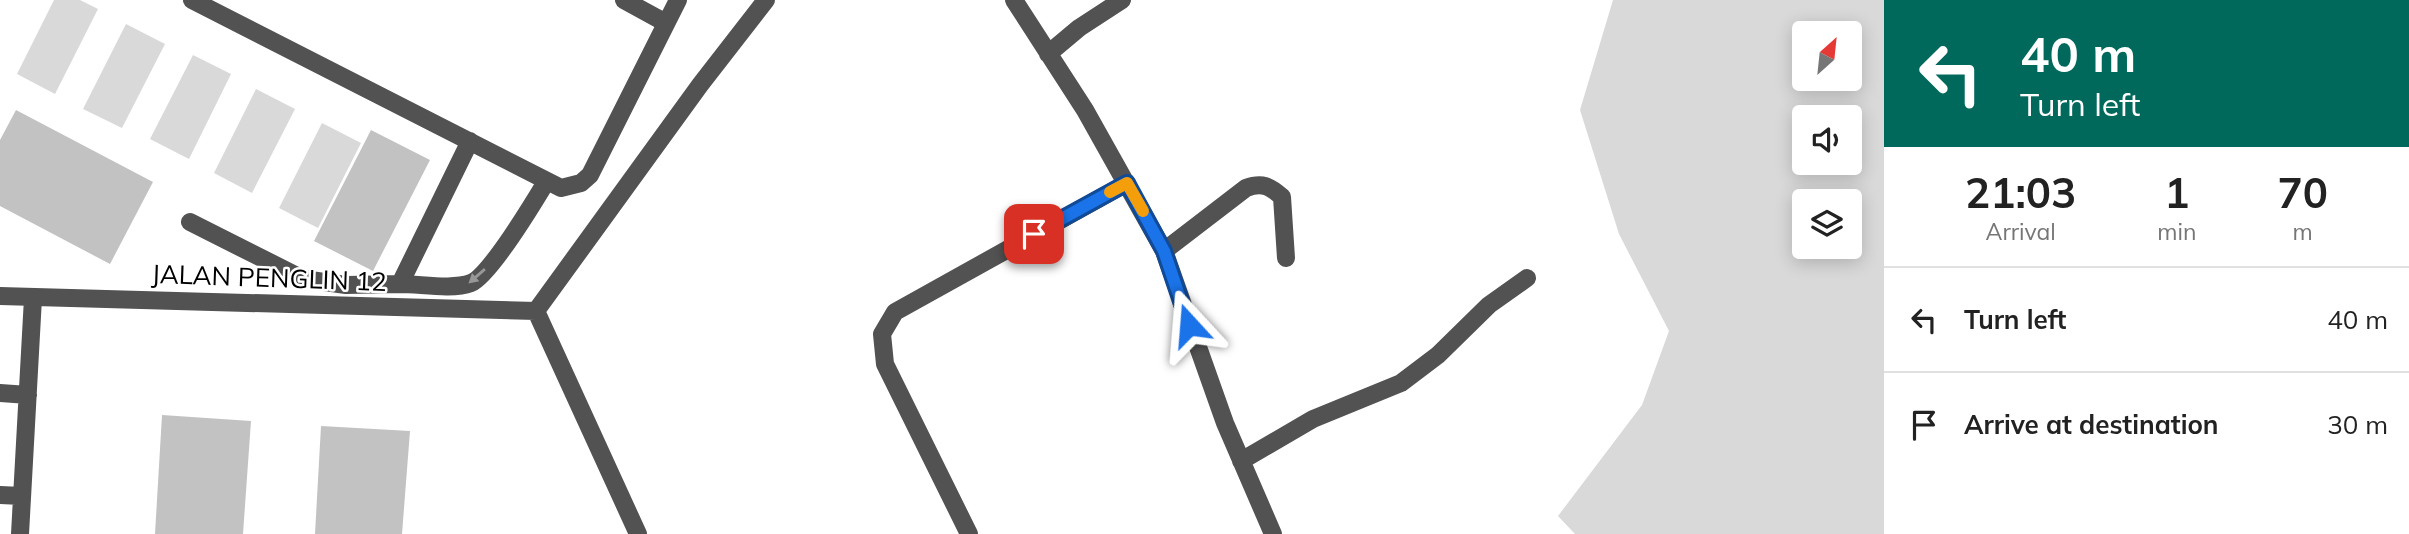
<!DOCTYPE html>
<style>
body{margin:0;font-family:Mulish,sans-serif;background:#f6f6f6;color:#222;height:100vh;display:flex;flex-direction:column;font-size:26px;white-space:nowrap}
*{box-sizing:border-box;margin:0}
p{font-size:23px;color:#767676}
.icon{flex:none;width:38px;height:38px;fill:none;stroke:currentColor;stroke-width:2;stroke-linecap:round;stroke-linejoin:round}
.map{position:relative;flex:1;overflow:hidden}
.details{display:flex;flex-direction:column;background:#fff;width:525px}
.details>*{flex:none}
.guide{background:#00695c;color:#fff;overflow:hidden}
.needle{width:46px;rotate:27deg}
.tools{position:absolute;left:1792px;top:21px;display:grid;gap:14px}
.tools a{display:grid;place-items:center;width:70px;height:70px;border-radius:7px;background:#fff;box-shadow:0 4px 18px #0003;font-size:35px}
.pin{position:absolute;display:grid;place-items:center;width:60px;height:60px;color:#fff;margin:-30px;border-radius:14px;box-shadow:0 4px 10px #0006}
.me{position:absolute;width:77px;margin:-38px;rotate:341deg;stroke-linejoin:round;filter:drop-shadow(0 0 5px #0008)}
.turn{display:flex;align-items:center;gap:24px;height:147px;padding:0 21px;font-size:32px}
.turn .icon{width:91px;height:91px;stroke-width:2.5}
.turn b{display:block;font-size:49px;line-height:60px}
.eta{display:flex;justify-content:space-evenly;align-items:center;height:119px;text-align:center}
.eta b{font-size:42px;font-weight:700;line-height:49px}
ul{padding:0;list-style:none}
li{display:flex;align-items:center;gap:21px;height:105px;padding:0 21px;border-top:2px solid #e0e0e0}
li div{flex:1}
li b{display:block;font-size:26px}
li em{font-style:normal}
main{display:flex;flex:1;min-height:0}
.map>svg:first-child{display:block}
.green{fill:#d9d9d9;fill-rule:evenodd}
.building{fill:#c2c2c2}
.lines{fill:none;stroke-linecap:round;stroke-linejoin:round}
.minor{stroke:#525252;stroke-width:18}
.oneway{fill:#979797}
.route-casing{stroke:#114b97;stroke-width:18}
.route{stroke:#1a73e8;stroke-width:12}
.slow{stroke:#f59e0b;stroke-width:12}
.labels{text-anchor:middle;stroke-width:5;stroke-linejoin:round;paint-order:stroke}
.street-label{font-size:26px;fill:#000;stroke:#fff}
</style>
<main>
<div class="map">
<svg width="1884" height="534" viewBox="0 0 1884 534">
<rect width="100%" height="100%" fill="#fff"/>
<!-- green -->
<path class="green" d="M54,0H80L98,9L55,94L17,74Z
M1613,0H1884V534H1575L1558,516L1642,405L1669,331L1619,234L1580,110ZM1804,33H1850V79H1804ZM1804,117H1850V163H1804ZM1804,201H1850V247H1804Z
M126,24L165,44L122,128L83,109Z
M193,55L231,74L189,159L150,139Z
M256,89L295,109L252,193L214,173Z
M322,123L361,143L318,228L279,208Z"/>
<!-- building -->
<path class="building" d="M16,110L153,182L110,264L0,206V140Z
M371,130L430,160L373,271L314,241Z
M162,415L251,421L243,534H155Z
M321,426L410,431L402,534H315Z"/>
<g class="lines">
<!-- minor -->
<path class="minor" d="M192,0L561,188L581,183L590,175L678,0
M624,0L666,23
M1014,0L1085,110L1164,251L1225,423L1273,534
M1048,54L1079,28L1122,0
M470,141L400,284C421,284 452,290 471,283C490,275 534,202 546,182
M190,222L303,279L346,285L400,284
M1164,251L1246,188C1262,182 1270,186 1282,197L1286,258
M0,296L536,311
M536,311L700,85L766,0
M536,311L638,534
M0,393L28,395
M1241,461L1313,419L1401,383L1438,355L1489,305L1527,278
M0,495L22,496
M20,534L33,298
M969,534L885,364L882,334L895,312L1127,183"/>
</g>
<!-- one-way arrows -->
<defs><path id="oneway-solid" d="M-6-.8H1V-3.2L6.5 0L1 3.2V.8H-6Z" transform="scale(1.75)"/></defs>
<use class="oneway" href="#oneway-solid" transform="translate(477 276) rotate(139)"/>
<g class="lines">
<defs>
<path id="route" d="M1034,234L1127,183L1164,251L1189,325"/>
</defs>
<!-- route casing -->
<use href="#route" class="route-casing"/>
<!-- route -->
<use href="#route" class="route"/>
<!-- slow -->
<path class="slow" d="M1110,192L1127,183L1143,211"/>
</g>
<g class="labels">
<!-- street labels -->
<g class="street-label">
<text transform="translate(269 278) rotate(2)" y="9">JALAN PENGLIN 12</text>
</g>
</g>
</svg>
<div class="tools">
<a><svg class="needle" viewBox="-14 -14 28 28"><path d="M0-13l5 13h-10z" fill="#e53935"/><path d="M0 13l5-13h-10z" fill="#767676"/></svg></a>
<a><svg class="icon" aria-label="sound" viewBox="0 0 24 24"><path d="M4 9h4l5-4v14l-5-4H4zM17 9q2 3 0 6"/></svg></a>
<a><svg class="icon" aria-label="layers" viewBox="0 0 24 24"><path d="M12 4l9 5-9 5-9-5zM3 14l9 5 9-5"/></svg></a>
</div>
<div class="pin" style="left:1034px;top:234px;background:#d93025"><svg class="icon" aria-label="arrive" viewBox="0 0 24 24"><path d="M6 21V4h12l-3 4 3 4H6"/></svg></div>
<svg class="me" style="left:1189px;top:325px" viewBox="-20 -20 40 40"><path d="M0-17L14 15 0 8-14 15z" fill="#1a73e8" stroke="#fff" stroke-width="4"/></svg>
</div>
<section class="details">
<div class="guide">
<div class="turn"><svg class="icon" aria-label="left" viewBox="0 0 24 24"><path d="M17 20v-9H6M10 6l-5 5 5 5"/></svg><div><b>40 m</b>Turn left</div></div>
</div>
<div class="eta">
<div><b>21:03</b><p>Arrival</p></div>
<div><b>1</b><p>min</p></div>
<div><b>70</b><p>m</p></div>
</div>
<ul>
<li><svg class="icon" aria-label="left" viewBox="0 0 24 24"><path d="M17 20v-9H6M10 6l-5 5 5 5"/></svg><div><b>Turn left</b></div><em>40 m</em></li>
<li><svg class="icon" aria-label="arrive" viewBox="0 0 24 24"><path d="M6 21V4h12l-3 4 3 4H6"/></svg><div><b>Arrive at destination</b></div><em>30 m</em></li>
</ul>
</section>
</main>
